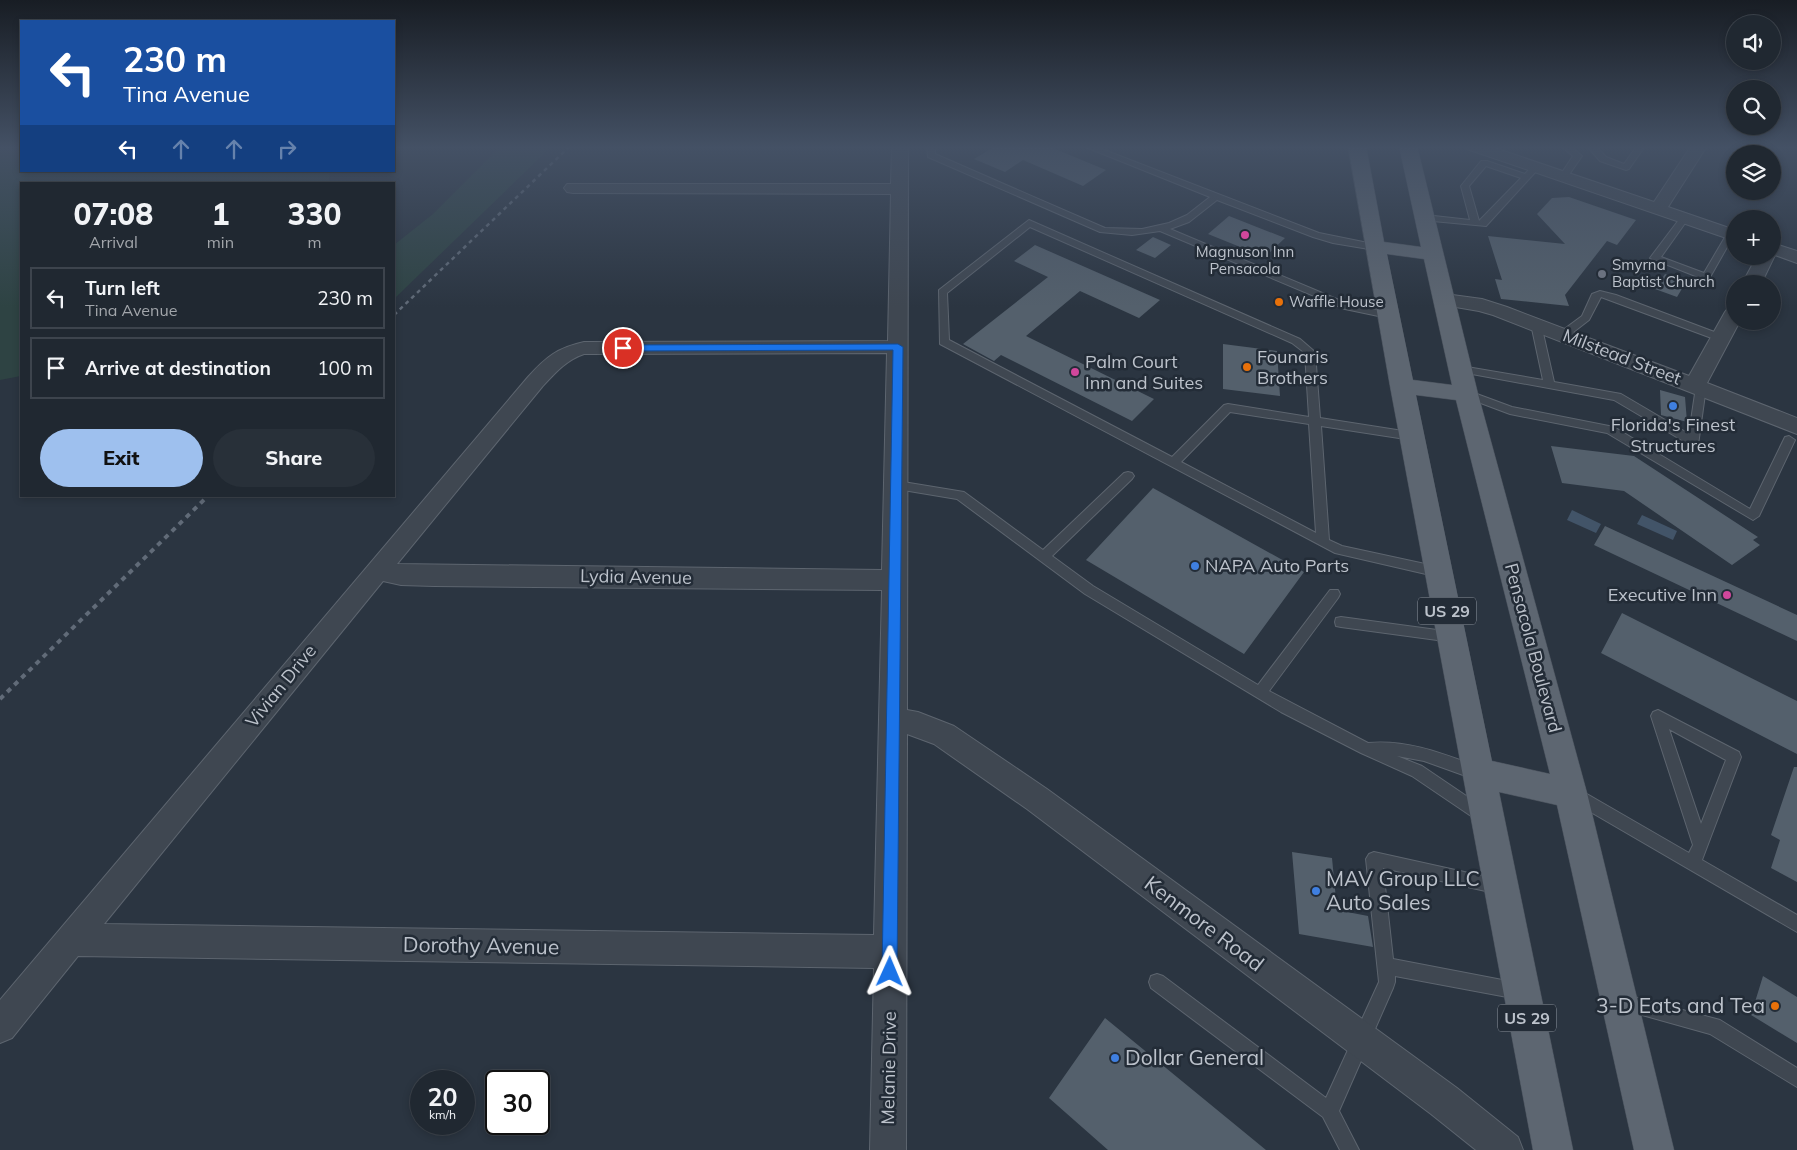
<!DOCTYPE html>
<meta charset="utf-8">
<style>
body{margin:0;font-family:Mulish,sans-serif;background:#283039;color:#f1f3f6;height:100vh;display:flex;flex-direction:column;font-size:19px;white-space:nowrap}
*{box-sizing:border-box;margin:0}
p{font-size:16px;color:#a2a6ab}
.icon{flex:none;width:28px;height:28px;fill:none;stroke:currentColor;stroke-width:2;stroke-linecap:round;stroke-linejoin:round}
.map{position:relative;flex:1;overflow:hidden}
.panel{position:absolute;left:20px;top:182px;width:375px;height:315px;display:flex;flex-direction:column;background:#202831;border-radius:0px;box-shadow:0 2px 8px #0003,0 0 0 1px #3d444d}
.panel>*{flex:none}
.hud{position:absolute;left:20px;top:20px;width:375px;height:152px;border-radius:0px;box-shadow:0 2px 8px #0003,0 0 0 1px #3d444d;background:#1a4fa0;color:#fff;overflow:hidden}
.tools{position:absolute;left:1726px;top:15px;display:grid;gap:10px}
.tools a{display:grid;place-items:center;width:55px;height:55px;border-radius:50%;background:#202831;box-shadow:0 2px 8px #0003,0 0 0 1px #3d444d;font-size:25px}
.speed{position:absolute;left:410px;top:1070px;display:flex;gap:10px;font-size:25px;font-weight:700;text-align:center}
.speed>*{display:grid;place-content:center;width:65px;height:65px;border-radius:50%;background:#202831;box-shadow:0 2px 8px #0003,0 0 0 1px #3d444d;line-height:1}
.speed small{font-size:12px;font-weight:400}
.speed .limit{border:2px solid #111;border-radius:8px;background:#fff;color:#111}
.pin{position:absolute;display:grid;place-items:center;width:42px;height:42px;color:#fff;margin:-21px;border:2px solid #fff;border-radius:50%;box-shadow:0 1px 5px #0007}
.me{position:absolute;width:55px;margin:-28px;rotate:1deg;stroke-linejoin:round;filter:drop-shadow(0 0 4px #0008)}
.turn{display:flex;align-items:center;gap:18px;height:105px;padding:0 20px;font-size:22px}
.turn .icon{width:65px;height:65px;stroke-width:2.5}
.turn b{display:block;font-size:35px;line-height:42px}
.lanes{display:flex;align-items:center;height:48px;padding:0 20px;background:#0003;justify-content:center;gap:25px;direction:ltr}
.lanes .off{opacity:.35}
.eta{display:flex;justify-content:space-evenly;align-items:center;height:85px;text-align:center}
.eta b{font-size:30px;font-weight:800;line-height:35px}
.button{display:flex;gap:10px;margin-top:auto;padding:10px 20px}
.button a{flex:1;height:58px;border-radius:30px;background:#9ec0ee;color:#111;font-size:20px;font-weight:800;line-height:58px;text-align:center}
.button a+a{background:#283039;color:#f1f3f6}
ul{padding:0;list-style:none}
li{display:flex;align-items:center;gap:15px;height:62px;margin:0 10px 8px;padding:0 10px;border:2px solid #3d444d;border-radius:0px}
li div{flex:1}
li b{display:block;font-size:19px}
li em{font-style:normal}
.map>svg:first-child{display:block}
.green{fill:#2e4343}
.water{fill:#425468}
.building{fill:#54606c}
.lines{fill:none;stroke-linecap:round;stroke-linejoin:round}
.service-casing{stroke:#5d656f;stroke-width:2}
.minor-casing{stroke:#5d656f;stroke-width:2}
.primary-casing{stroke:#48505b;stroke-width:1}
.service{fill:#3f4751;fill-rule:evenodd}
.minor{fill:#3f4751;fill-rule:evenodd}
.primary{fill:#5d6671;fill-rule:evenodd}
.rail-far1{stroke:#616b78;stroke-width:2.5;stroke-dasharray:4 4;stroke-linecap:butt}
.rail{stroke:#616b78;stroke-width:4;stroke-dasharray:5 5;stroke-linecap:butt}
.route{fill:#1a73e8;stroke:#114b97}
.hotel-dot{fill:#d1479c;stroke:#232c37;stroke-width:2}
.worship-dot{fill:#6b7280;stroke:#232c37;stroke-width:2}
.food-dot{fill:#e8710a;stroke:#232c37;stroke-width:2}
.shop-dot{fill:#3f7fe0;stroke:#232c37;stroke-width:2}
.labels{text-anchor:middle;stroke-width:5;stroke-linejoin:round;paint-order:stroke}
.far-poi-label{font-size:15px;fill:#bcc2cb;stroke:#232c37;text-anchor:start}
.shield{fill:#232c37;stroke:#8e959f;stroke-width:1}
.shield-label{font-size:16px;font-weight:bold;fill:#bcc2cb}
.poi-label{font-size:18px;fill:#bcc2cb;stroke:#232c37;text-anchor:start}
.street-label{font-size:18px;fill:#bcc2cb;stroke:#232c37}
.near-poi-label{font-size:21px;fill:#bcc2cb;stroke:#232c37;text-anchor:start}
.near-street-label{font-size:21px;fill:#bcc2cb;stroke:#232c37}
</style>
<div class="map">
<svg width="1797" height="1150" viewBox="0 0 1797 1150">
<rect width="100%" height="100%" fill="#2b3541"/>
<!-- green -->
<path class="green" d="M0,146H21V171H330L329,184H21V376L0,380Z
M501,146H552L394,299V245L433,214Z"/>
<!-- water -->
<path class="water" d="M1572,510L1601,524L1596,533L1567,520Z
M1642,515L1677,531L1673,540L1637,524Z"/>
<!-- building -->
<path class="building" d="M989,146H1048L1106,170L1083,186L1023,160L1005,172L974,159L992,148Z
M1569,197L1636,220L1617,245L1607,241L1565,295L1569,306L1501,299L1495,279L1502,280L1488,236L1565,244L1537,214L1552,198Z
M1229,216L1285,238L1265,257L1208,234Z
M1153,237L1171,245L1155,258L1136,250Z
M1035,245L1160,300L1139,318L1080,291L1026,336L1154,399L1132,421L1001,355L994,361L963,344L1048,277L1014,261Z
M1665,274L1686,282L1677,297L1655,289Z
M1223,344L1277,351L1280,396L1223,389Z
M1660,390L1685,397L1687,422L1661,415Z
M1551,446L1634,456L1758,537L1753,540L1760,545L1732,565L1624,491L1562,483Z
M1153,488L1304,572L1244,654L1086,560Z
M1605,526L1797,615V641L1594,545Z
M1622,613L1797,701V754L1601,653Z
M1794,767H1797V882L1771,868L1780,840L1771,835Z
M1292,852L1332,858L1337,910L1368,916L1373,947L1299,934Z
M1763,976L1797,997V1043L1751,1015Z
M1105,1018L1266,1150H1108L1049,1098Z"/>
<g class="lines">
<defs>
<path id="service" d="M927,146H935V154L1105,228L1142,229L1169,223L1187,215L1210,197L1083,146H1094L1319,233L1378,245L1380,247L1375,250L1333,243L1313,237L1217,200L1189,222L1170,229L1351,305L1388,312L1393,315L1388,318L1345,309L1160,231L1132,235L1100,232L928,157Z
M1561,146H1570L1582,156L1566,179L1563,180L1559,177L1573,156Z
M1587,146H1596L1606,157L1624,164L1637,146H1645L1629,169L1626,170L1600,161Z
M1481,161H1487L1525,174L1533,165L1540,167L1486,226L1422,220L1421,218L1425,215L1470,220L1461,186ZM1486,166L1521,178L1479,221L1469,186Z
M1684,216L1688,219L1661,257L1704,273L1728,232L1735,233L1709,279H1703L1650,258L1681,217Z
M1029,220L1300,339L1315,352L1320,418L1416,433L1418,436L1416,439L1412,440L1321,426L1329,540L1342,546L1439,567L1443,569L1445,572L1443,575L1439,577L1335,553L940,344L939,290ZM1030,227L1292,343L1305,353L1309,417L1228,404L1224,405L1172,457L949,340L947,293ZM1230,412L1309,424L1316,533L1181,462Z
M1600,291L1616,295L1725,336L1726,338L1721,341L1717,340L1601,297L1589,320L1567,337H1559V333L1582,316L1592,294Z
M1536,321L1541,324L1554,382L1621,394L1689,434L1696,387L1697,385H1705L1706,387L1698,445H1690L1614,400L1461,372L1456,369L1461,366L1543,380L1531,324Z
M1466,390L1512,407L1614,427L1750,509L1785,437L1789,436L1795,440L1759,516L1753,520L1607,433L1510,414L1462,396L1461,394Z
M1128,472L1132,473L1134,476L1132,479L1052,556L1093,586L1258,685L1330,590H1338L1340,594L1338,598L1269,691L1368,743C1408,739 1446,755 1482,768L1484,773L1482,778L1477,780L1424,761L1397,756L1422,766L1487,810L1489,815L1487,820L1482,822L1477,820L1412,776L1361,753L1281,712L1085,594L957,499L897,489L891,485L897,481L964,492L1043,550L1124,473Z
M1341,617L1452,632L1457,633L1459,637L1457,641L1452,642L1341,627L1336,626L1335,622L1336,618Z
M1658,710L1739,752L1741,757L1702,860L1797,915V932L1570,800L1568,795L1570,790L1575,788L1580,790L1689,853L1693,845L1651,716L1653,712ZM1669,729L1726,760L1701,824Z
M1374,852L1505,881L1507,886L1505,891L1499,894L1383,868L1393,959L1518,983L1524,985L1526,991L1524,997L1518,999L1395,976V982L1393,988L1339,1111L1359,1150H1340L1323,1117L1151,988L1149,982L1151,976L1157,974L1163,976L1326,1098L1379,982L1366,859L1369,854Z
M1623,994L1720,1020L1797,1068V1087L1710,1034L1617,1008L1615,1002L1617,996Z"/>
<path id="minor" d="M892,146H908L907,710L918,712L954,726L1047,789L1457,1088L1518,1137L1523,1150H1476L1431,1114L1027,809L934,744L907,734L906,1150H870L874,968L78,956L12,1038L0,1043V1000L528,377C546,357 557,348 584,342L888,341L891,194L573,193L567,192L564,188L567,184H891ZM887,353L882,570L397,564L542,387C555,373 566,360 584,354ZM383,581L401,585L434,586L882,590L874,935L104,924Z
M1465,146H1489L1654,202L1691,146H1707L1668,207L1735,230V241L1467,149Z
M1772,243L1797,251V263L1775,255L1761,284H1742L1757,256H1772Z
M1445,294L1482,299L1507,307L1689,376L1725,312L1728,308L1735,306V321H1740L1707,383L1797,418V434L1493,315L1479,311L1438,304L1435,300L1438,296Z"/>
<path id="primary" d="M1348,146H1366L1384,242L1421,247L1399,146H1417L1478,394L1587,793L1674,1150H1634L1557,805L1499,792L1573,1150H1533L1390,386ZM1387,254L1424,259L1452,385L1413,380ZM1416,395L1456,400L1550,774L1492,761Z"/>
</defs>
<!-- service casing -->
<use href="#service" class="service-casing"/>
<!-- minor casing -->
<use href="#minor" class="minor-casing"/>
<!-- primary casing -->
<use href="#primary" class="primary-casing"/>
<!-- service -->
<use href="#service" class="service"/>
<!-- minor -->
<use href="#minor" class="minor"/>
<!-- primary -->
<use href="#primary" class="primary"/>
<!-- rail-far1 -->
<path class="rail-far1" d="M394,315L570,146"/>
<!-- rail -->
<path class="rail" d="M0,699L208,496"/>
</g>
<!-- sky -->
<linearGradient id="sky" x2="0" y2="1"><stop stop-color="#181d24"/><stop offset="0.48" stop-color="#445165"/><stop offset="1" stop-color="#445165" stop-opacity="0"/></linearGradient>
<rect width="1797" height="307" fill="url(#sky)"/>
<!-- route -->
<path class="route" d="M898,344L903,347L897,972L895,977L890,980L885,977L882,972L893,350L623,351L618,348L623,345Z"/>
<!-- markers -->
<g class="hotel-dot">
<circle cx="1245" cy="235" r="5"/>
<circle cx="1075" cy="372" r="5"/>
<circle cx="1727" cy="595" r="5"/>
</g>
<circle class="worship-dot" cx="1602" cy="274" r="5"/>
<g class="food-dot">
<circle cx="1279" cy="302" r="5"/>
<circle cx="1247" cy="367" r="5"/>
<circle cx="1775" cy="1006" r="5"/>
</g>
<g class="shop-dot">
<circle cx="1673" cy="406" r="5"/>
<circle cx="1195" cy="566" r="5"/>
<circle cx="1316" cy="891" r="5"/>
<circle cx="1115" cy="1058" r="5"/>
</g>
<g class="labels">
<!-- far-poi labels -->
<g class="far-poi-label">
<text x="1245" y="257" text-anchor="middle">Magnuson Inn<tspan x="1245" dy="17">Pensacola</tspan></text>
<text x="1612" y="270">Smyrna<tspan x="1612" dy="17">Baptist Church</tspan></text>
<text x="1289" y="307">Waffle House</text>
</g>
<!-- shield labels -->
<g class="shield">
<rect x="1418" y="597.5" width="58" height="27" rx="4"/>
<rect x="1498" y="1004.5" width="58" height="27" rx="4"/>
</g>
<g class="shield-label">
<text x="1447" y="617">US 29</text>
<text x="1527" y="1024">US 29</text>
</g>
<!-- poi labels -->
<g class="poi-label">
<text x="1257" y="363">Founaris<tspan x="1257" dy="21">Brothers</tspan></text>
<text x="1085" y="368">Palm Court<tspan x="1085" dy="21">Inn and Suites</tspan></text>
<text x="1673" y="431" text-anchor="middle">Florida's Finest<tspan x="1673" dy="21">Structures</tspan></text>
<text x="1205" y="572">NAPA Auto Parts</text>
<text x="1717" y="601" text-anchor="end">Executive Inn</text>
</g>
<!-- street labels -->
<g class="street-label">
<text transform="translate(1622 357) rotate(21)" y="6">Milstead Street</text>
<text transform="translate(636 577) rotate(1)" y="6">Lydia Avenue</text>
<text transform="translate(1533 648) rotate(75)" y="6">Pensacola Boulevard</text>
<text transform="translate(281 686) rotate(-51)" y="6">Vivian Drive</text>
<text transform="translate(889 1068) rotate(-89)" y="6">Melanie Drive</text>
</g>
<!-- near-poi labels -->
<g class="near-poi-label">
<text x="1326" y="886">MAV Group LLC<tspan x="1326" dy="24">Auto Sales</tspan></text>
<text x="1765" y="1013" text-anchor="end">3-D Eats and Tea</text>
<text x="1125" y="1065">Dollar General</text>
</g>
<!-- near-street labels -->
<g class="near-street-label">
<text transform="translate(1204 924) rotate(37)" y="7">Kenmore Road</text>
<text transform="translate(481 946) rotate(1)" y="7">Dorothy Avenue</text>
</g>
</g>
</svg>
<div class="tools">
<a><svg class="icon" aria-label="sound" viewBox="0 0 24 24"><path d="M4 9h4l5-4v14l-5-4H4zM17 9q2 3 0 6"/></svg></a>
<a><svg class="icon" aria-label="search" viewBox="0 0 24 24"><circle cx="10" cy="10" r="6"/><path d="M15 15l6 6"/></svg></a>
<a><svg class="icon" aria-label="layers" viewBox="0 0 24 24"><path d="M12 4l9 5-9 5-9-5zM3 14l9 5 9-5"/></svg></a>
<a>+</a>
<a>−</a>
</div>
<div class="speed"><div>20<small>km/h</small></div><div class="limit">30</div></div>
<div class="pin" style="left:623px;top:348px;background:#d93025"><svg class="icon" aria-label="arrive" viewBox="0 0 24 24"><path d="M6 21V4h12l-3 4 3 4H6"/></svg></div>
<svg class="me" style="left:890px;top:972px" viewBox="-20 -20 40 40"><path d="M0-17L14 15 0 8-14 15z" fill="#1a73e8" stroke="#fff" stroke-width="4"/></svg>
<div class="hud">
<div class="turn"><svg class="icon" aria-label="left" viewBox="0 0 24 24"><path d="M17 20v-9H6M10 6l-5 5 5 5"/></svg><div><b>230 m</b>Tina Avenue</div></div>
<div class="lanes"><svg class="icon" aria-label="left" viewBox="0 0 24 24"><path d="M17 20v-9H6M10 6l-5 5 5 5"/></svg><svg class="icon off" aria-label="ahead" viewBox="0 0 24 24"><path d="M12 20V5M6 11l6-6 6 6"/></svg><svg class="icon off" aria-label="ahead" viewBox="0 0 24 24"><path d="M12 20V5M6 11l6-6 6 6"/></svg><svg class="icon off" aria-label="right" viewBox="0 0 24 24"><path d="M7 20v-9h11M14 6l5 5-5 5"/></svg></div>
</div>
<section class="panel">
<div class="eta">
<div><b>07:08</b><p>Arrival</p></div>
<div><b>1</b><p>min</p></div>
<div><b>330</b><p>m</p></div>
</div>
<ul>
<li><svg class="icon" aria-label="left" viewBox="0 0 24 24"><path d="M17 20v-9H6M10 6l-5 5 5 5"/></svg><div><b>Turn left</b><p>Tina Avenue</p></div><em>230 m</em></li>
<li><svg class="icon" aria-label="arrive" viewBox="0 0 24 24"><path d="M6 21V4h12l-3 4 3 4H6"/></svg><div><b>Arrive at destination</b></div><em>100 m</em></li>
</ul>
<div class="button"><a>Exit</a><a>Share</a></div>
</section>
</div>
